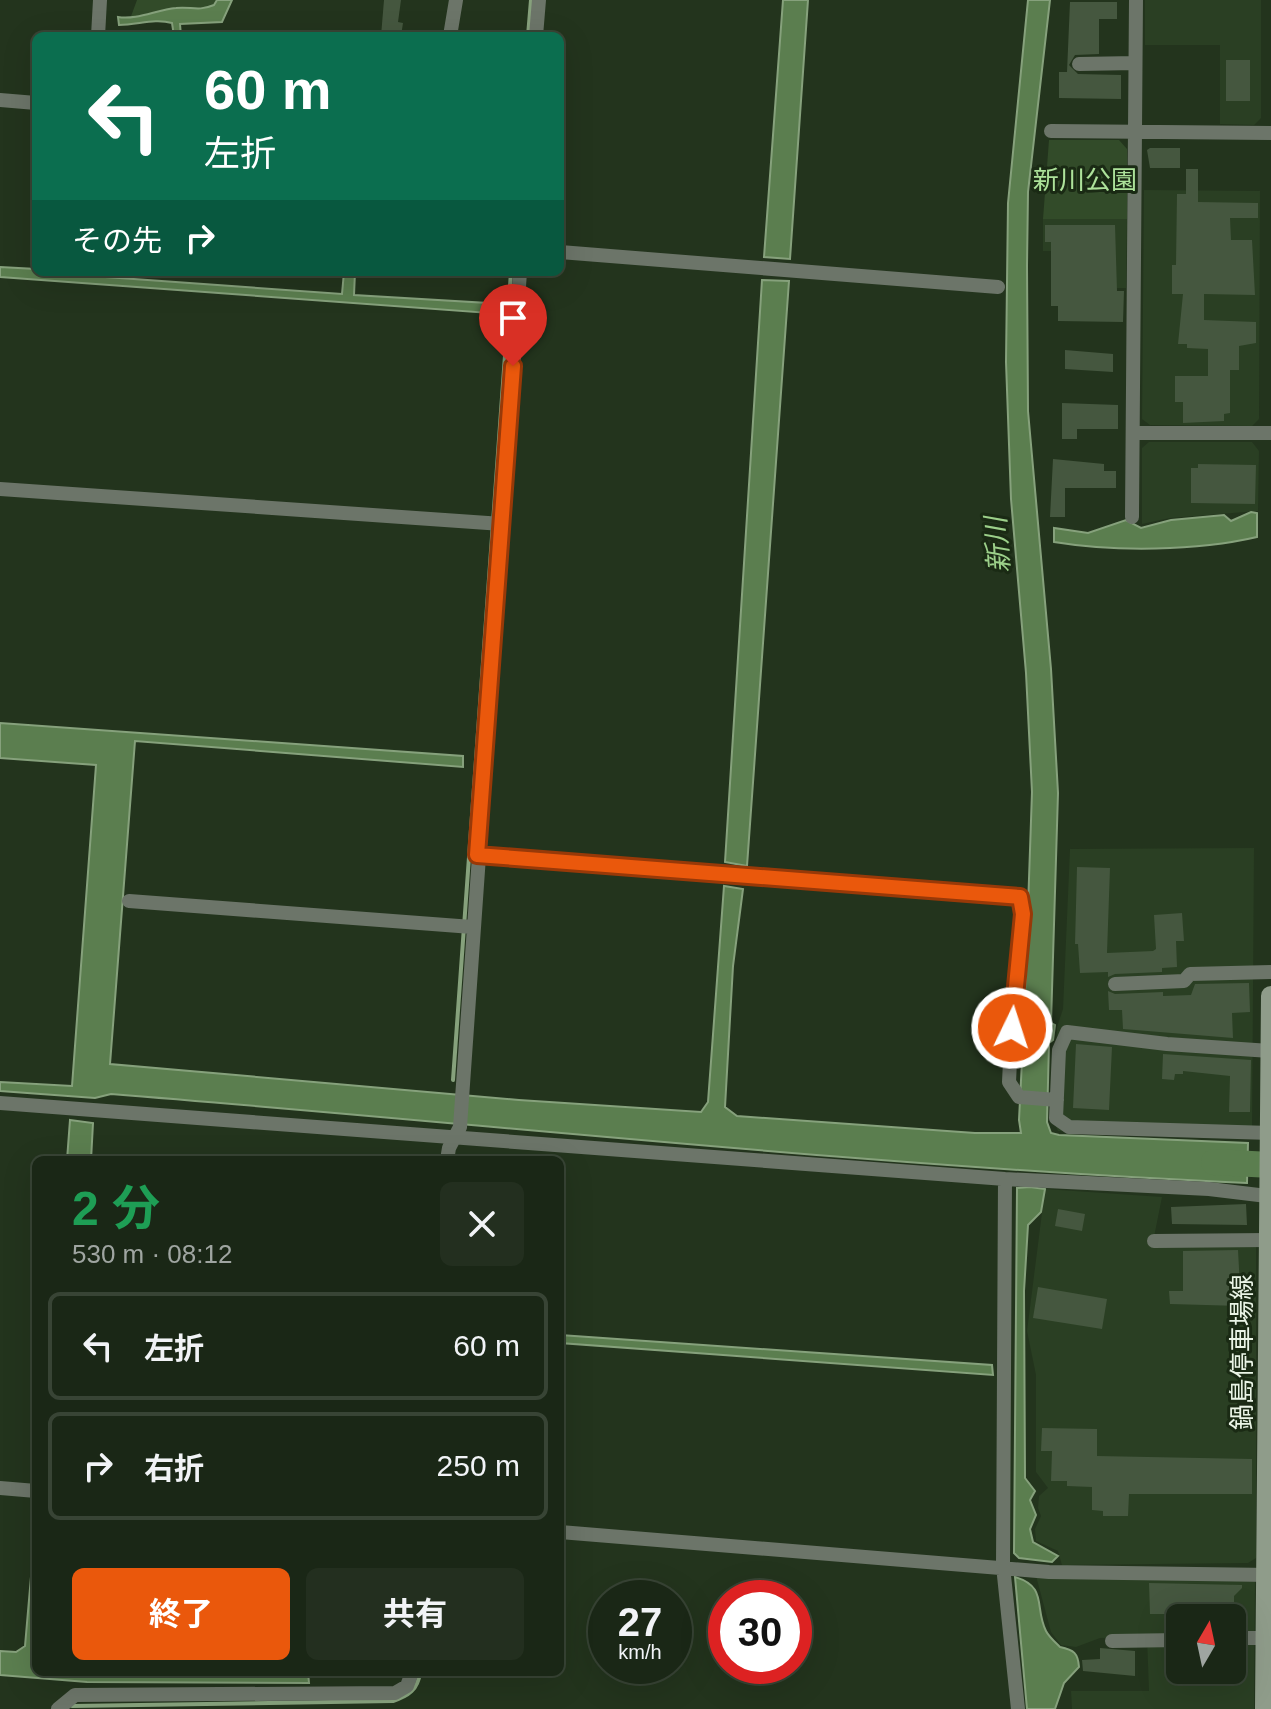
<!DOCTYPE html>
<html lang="ja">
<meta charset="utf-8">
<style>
body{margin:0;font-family:Helvetica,"Noto Sans JP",sans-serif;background:#232f1f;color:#f1f3f6;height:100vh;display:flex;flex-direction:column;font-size:30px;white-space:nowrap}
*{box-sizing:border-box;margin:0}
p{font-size:26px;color:#9fa5a1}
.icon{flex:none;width:44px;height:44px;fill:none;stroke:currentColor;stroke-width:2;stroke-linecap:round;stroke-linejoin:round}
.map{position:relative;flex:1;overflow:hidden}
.sheet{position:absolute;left:32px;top:1156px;width:532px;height:520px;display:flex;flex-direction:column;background:#1a2716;border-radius:12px;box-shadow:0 8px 32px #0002,0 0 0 2px #384435}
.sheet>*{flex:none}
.top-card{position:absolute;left:32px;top:32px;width:532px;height:244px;border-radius:12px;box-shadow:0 8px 32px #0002,0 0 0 2px #384435;background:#0b6e4f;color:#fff;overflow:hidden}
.needle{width:52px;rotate:9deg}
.fabs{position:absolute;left:1166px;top:1604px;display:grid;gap:16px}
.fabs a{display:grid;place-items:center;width:80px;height:80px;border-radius:12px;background:#1a2716;box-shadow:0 8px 32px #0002,0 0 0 2px #384435;font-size:40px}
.speed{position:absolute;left:588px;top:1580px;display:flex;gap:16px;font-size:40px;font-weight:700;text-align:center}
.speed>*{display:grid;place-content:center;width:104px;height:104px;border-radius:50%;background:#1a2716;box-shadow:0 8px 32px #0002,0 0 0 2px #384435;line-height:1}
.speed small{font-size:20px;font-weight:400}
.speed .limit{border:12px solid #d22;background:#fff;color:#111}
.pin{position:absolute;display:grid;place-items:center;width:68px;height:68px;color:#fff;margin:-82px -34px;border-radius:50% 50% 50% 0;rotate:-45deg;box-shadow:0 0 8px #0007}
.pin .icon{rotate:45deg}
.me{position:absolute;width:88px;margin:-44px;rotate:4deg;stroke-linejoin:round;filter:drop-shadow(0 0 6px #0008)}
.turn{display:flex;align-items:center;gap:28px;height:168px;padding:0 40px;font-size:36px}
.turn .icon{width:104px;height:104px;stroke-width:2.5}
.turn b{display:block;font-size:56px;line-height:68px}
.then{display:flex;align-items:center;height:76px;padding:0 40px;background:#0003;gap:16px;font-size:30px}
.round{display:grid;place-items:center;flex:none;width:84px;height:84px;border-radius:12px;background:#232f1f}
.summary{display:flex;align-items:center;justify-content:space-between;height:136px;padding:0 40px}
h1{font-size:48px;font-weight:700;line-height:60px;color:#1e9e55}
.primary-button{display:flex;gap:16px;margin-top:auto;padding:16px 40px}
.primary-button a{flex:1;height:92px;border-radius:12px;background:#ea580c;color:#fff;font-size:32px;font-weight:700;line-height:92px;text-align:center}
.primary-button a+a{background:#232f1f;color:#f1f3f6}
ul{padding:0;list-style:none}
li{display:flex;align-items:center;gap:24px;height:108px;margin:0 16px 12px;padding:0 24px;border:4px solid #384435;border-radius:12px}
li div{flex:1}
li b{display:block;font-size:30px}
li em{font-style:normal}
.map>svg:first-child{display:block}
.built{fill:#2a3f23;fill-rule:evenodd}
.green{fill:#324b29}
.water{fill:#5b7e4f;stroke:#86a17c;stroke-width:2}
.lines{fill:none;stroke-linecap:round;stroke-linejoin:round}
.stream{stroke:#86a17c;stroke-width:4}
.river{stroke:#5b7e4f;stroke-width:26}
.building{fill:#45573f}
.street{stroke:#6c7569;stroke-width:14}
.secondary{stroke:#8f9c8a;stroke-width:20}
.route-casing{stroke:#983908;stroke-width:20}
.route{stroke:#ea580c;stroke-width:14}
.labels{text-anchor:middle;stroke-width:6;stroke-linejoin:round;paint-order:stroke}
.park-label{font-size:26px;fill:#ade29a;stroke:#1a2a14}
.street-label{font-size:26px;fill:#eaf4e6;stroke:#1a2a14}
.water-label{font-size:28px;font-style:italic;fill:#9cd08a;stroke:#1a2a14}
</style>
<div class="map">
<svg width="1271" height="1709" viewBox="0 0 1271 1709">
<rect width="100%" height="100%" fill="#23341d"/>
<!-- built -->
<path class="built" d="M1145,0H1261V118L1254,125L1220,124V45H1145Z
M1144,190L1260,191L1259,419L1252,426L1150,425L1142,419Z
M1043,219H1127L1126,288H1082L1083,251H1043Z
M1149,442H1252L1259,451L1258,511L1170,518L1142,524V448Z
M1254,848L1252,1138L1058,1131L1052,1118L1057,1027L1063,1009L1070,849Z
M1045,1189L1162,1197L1152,1247L1256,1246V1558L1248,1563L1062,1565L1058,1551L1036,1541L1035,1529L1041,1516L1038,1508L1039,1496L1048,1488L1036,1472V1375L1027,1331Z
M1036,1576L1255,1580L1254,1709H1072L1071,1691H1149L1147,1637L1100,1638L1076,1647L1061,1645L1051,1632ZM1180,1618H1232V1670H1180Z"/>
<!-- green -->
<path class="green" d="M137,0H217L214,5L198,11L176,8L130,19Z
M1049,140H1119L1127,149V219H1043Z"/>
<!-- water -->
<path class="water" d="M217,0H232L222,22L180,24L181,36H174L172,23C154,18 138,25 119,25L118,17C137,20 156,10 176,8C191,6 197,12 214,5Z
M783,0H808L790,259L764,257Z
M1028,0H1050L1028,192L1027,266L1028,411L1051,669L1058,793L1051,1023L1055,1025L1053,1040L1049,1043L1047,1122L1051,1133L1059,1135L1248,1143L1247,1183C867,1166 489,1124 111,1094L95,1098L0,1091V1082L72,1086L96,765L0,758V723L463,756V767L135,741L110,1064L519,1100L701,1112L708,1102L724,886L743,889L733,966L725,1107L737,1116L975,1133H1021L1019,1120L1023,1041L1018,1038V1025L1024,1023L1032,792L1026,673L1011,499L1006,362L1008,203Z
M0,267L36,269V272L342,294L344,272H355L354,295L488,303L489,313L0,277Z
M762,280L789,281L747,866L725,862Z
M1251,512L1257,513V537C1197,551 1115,552 1054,542V528L1088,533L1126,520L1141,528L1171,520L1224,515L1231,521Z
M70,1120L93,1123L91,1160H67Z
M1030,1187L1045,1189L1041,1212L1028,1225L1024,1291L1025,1478L1035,1491L1030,1500L1036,1515L1030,1529L1033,1542L1058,1556L1052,1562L1019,1558L1014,1553L1017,1188Z
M560,1335L992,1365L993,1375L560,1343Z
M36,1519V1672H308L309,1683L87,1682L0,1675V1651L16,1652L25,1646Z
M1015,1577C1048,1587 1034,1607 1046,1631C1049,1637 1056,1643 1060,1647C1074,1650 1078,1653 1079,1667L1064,1683L1055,1709H1027Z"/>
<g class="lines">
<!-- stream -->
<path class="stream" d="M528,36L531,0
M453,1080L511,272
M72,1706L393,1701C408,1696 418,1690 420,1672"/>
<!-- river -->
<path class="river" d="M1214,1162L1271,1165"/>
</g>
<!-- building -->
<path class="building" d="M384,0H401L398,22L403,23L401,36H381Z
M1070,2H1117V19H1099V54L1075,55L1069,65L1078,74L1121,75V99L1059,98V72H1067Z
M1226,60H1250V101H1226Z
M1150,148H1180V168H1150L1147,150Z
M1186,169H1198V202L1258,203V218H1230L1231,240H1252L1255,295L1204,294V320L1256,322V343L1239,346V370H1230V413L1224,414V421L1183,423V402H1175V376H1208V349L1187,348V344H1178L1183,294H1172V265H1176L1177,194H1186Z
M1045,225H1115L1117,291H1124L1123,322L1058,321V306H1051V242H1045Z
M1065,350L1113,354V372L1065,369Z
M1062,403L1118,405V429H1077V439H1062Z
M1053,459L1104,464V471H1116V488H1065V517H1050Z
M1198,464L1256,465L1255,504L1191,503V468H1198Z
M1077,867L1110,868L1107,953L1153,951L1156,949L1154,915L1182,913L1184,941H1176L1177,967L1162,968V972L1115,974L1108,977V972L1080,973L1078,944H1075Z
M1249,983L1250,1012L1232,1013L1233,1038L1123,1029L1122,1010H1109L1108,991L1115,994L1163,992V996L1191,995L1195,984Z
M1076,1044L1112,1047L1109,1110L1073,1108Z
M1163,1054L1251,1060L1250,1112H1229L1230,1076L1183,1071V1074H1175L1174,1080L1162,1079Z
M1246,1204L1247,1225L1172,1224L1171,1207Z
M1058,1209L1085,1214L1082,1231L1055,1226Z
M1238,1250L1241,1306L1170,1304L1169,1291H1183V1251Z
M1038,1287L1107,1299L1102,1329L1033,1318Z
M1042,1428L1097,1429V1456L1252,1459V1494H1129L1128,1516H1103V1511L1092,1510V1487L1067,1486V1481H1051L1052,1451H1041Z
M1149,1583L1242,1585V1588L1234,1596V1604L1172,1606V1614H1150Z
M1100,1648L1135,1651V1676L1083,1671L1082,1660L1100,1659Z"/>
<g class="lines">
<!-- street -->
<path class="street" d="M98,36L100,0
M450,36L456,0
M536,36L539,0
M1079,64L1135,63
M0,100L36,103
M1051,131L1271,133
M560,252L998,287
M1133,433H1271
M0,489L502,524
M1132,517L1136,0
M477,855L1020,897L1023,914L1013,1001L1009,1082L1019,1097L1057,1100
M129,901L472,927
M1115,984L1184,981L1190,974L1271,972
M1270,1051L1167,1044L1067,1032L1059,1050L1056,1118L1069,1127L1271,1133
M0,1103L1005,1179L1209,1189L1267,1196
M447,1160L449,1148L460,1127L520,272
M1005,1179L1003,1566L1018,1709
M1154,1241L1268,1240
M0,1488L36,1491
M560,1532L1049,1572L1271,1575
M1232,1638H1266
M1112,1641L1180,1640
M58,1709L75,1695L395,1693L407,1686L412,1672"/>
<!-- secondary -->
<path class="secondary" d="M1265,1709L1271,996"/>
</g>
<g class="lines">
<defs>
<path id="route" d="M513,366L477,855L1020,897L1023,914L1012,1028"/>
</defs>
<!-- route casing -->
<use href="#route" class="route-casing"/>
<!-- route -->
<use href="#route" class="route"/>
</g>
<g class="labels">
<!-- park labels -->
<g class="park-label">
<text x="1085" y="189">新川公園</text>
</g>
<!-- street labels -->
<g class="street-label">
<text transform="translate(1242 1352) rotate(-90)" y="9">鍋島停車場線</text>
</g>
<!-- water labels -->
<g class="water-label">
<text transform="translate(997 545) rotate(-94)" y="10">新川</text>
</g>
</g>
</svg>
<div class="fabs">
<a><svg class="needle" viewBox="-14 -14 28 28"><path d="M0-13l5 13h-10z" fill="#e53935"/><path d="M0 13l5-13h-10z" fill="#9fa5a1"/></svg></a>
</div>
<div class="speed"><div>27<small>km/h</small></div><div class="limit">30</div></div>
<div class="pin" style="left:513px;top:366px;background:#d93025"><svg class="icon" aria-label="arrive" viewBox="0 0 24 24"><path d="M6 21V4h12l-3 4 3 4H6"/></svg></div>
<svg class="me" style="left:1012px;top:1028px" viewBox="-20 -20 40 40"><circle r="17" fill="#ea580c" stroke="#fff" stroke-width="3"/><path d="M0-11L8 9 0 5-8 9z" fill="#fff"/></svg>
<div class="top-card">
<div class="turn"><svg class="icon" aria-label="left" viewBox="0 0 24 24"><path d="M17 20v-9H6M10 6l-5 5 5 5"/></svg><div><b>60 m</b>左折</div></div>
<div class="then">その先<svg class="icon" aria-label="right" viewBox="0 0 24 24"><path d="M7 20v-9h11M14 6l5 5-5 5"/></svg></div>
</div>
<section class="sheet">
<div class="summary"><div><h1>2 分</h1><p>530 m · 08:12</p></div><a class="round"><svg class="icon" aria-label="close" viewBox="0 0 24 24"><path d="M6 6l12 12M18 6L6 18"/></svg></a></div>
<ul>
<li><svg class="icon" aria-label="left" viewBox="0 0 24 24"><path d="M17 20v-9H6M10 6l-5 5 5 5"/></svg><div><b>左折</b></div><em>60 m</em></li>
<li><svg class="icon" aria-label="right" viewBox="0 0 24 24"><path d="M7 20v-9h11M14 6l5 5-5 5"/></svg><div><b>右折</b></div><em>250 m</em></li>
</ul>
<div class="primary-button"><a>終了</a><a>共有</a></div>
</section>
</div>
